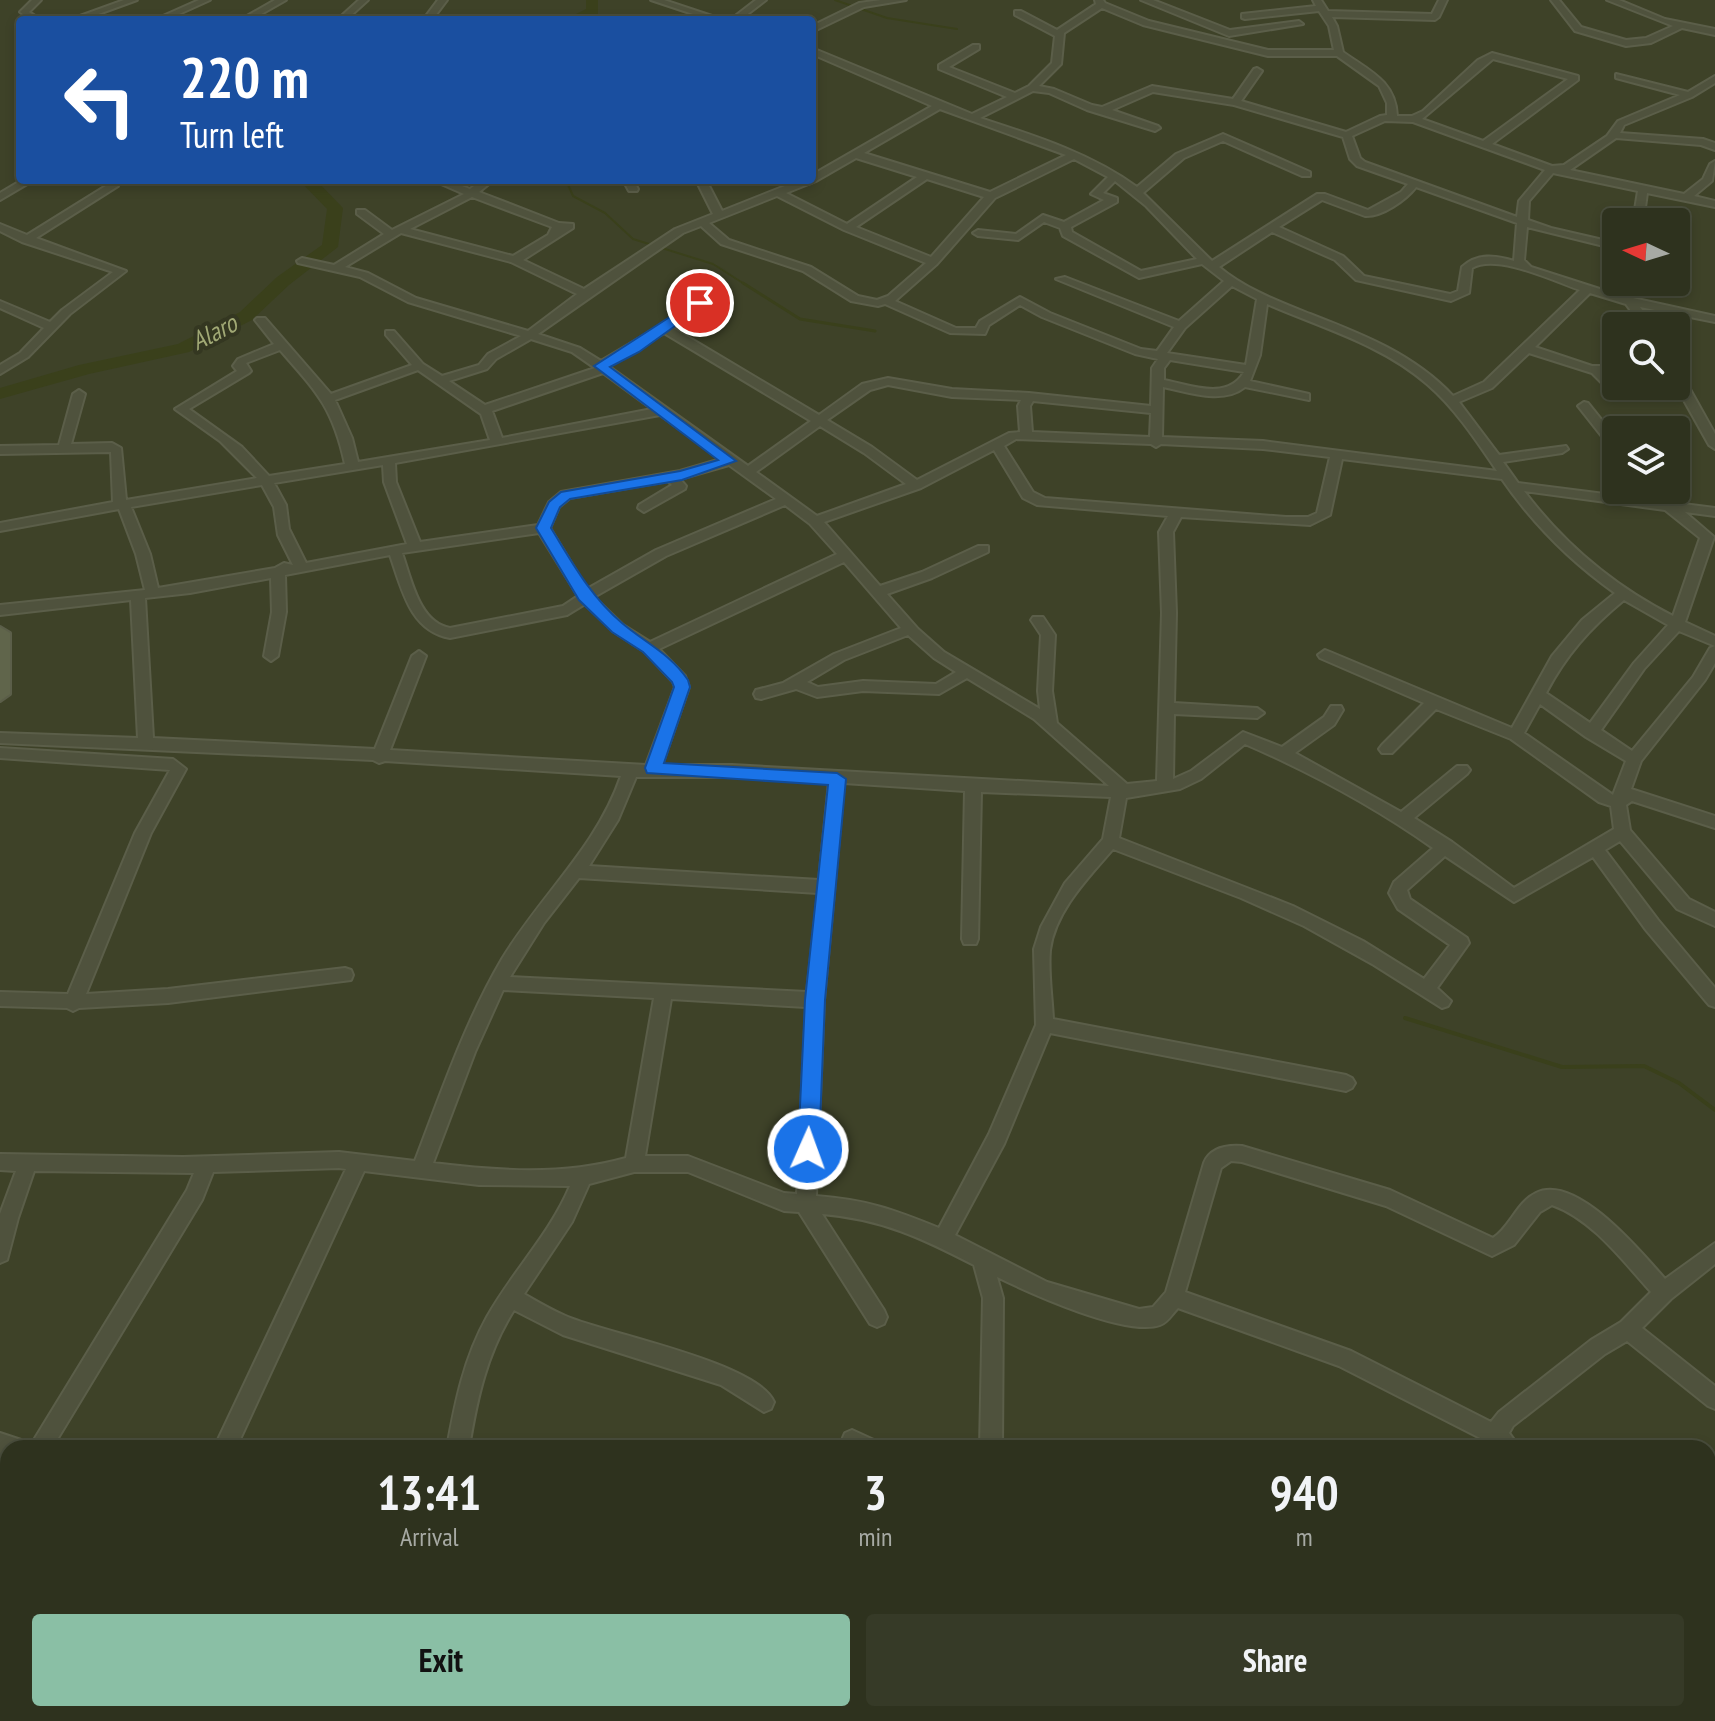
<!DOCTYPE html>
<style>
body{margin:0;font-family:"PT Sans Narrow",sans-serif;background:#363a27;color:#f1f3f6;height:100vh;display:flex;flex-direction:column;font-size:30px;white-space:nowrap}
*{box-sizing:border-box;margin:0}
p{font-size:26px;color:#a7aaa4}
.icon{flex:none;width:44px;height:44px;fill:none;stroke:currentColor;stroke-width:2;stroke-linecap:round;stroke-linejoin:round}
.map{position:relative;flex:1;overflow:hidden}
.details{position:absolute;left:0px;top:1440px;width:1716px;height:282px;display:flex;flex-direction:column;background:#2e321e;border-radius:24px 24px 0 0;box-shadow:0 4px 12px #0003,0 0 0 2px #494d3c}
.details>*{flex:none}
.hud{position:absolute;left:16px;top:16px;width:800px;height:168px;border-radius:8px;box-shadow:0 4px 12px #0003,0 0 0 2px #494d3c;background:#1a4fa0;color:#fff;overflow:hidden}
.needle{width:52px;rotate:274deg}
.buttons{position:absolute;left:1602px;top:208px;display:grid;gap:16px}
.buttons a{display:grid;place-items:center;width:88px;height:88px;border-radius:8px;background:#2e321e;box-shadow:0 4px 12px #0003,0 0 0 2px #494d3c;font-size:40px}
.pin{position:absolute;display:grid;place-items:center;width:68px;height:68px;color:#fff;margin:-34px;border:4px solid #fff;border-radius:50%;box-shadow:0 2px 8px #0007}
.me{position:absolute;width:88px;margin:-44px;rotate:2deg;stroke-linejoin:round;filter:drop-shadow(0 0 6px #0008)}
.turn{display:flex;align-items:center;gap:28px;height:168px;padding:0 32px;font-size:36px}
.turn .icon{width:104px;height:104px;stroke-width:2.5}
.turn b{display:block;font-size:56px;line-height:68px}
.eta{display:flex;justify-content:space-evenly;align-items:center;height:136px;text-align:center}
.eta b{font-size:48px;font-weight:600;line-height:56px}
.action{display:flex;gap:16px;margin-top:auto;padding:16px 32px}
.action a{flex:1;height:92px;border-radius:8px;background:#8abfa5;color:#111;font-size:32px;font-weight:600;line-height:92px;text-align:center}
.action a+a{background:#363a27;color:#f1f3f6}
.map>svg:first-child{display:block}
.lines{fill:none;stroke-linecap:round;stroke-linejoin:round}
.stream-far2{stroke:#3a401b;stroke-width:2}
.stream-far1{stroke:#3a401b;stroke-width:3}
.stream{stroke:#3a401b;stroke-width:4}
.river{fill:#3a401b;fill-rule:evenodd}
.street-casing{stroke:#5b5e49;stroke-width:4}
.secondary-casing{stroke:#5b5e49;stroke-width:4}
.street{fill:#4f523d;fill-rule:evenodd}
.secondary{fill:#60654b;fill-rule:evenodd}
.route{fill:#1a73e8;stroke:#114b97;stroke-width:2}
.labels{text-anchor:middle;stroke-width:8;stroke-linejoin:round;paint-order:stroke}
.far-water-label{font-size:26px;font-style:italic;fill:#a1a975;stroke:#343721}
</style>
<div class="map">
<svg width="1715" height="1721" viewBox="0 0 1715 1721">
<rect width="100%" height="100%" fill="#3e4228"/>
<g class="lines">
<!-- stream-far2 -->
<path class="stream-far2" d="M835,0L887,18L957,29
M566,180L573,196L605,213L633,239L713,264L746,285"/>
<!-- stream-far1 -->
<path class="stream-far1" d="M743,283L800,319L875,331"/>
<!-- stream -->
<path class="stream" d="M1405,1018L1562,1067L1644,1066L1679,1083L1715,1110"/>
<!-- river -->
<path class="river" d="M586,0H598V14L582,20H564L586,9Z
M299,180H316L343,208L338,247L289,285L252,320L189,352L89,374L0,399V388L79,365L178,344L240,312L277,277L322,245L327,209Z"/>
<defs>
<path id="street" d="M32,0H41L29,12L41,20H31L20,12Z
M124,0H137L82,20H69Z
M199,0H210L166,20H154Z
M275,0H286L251,20H240Z
M359,0H368L346,20H337Z
M438,0H447L432,20H423Z
M651,0H664L724,20H711Z
M756,0H766L740,20H730Z
M881,0H906L864,7L812,32V26L859,3Z
M1095,0H1103L1105,3L1149,21L1268,50H1334L1329,26L1319,11L1245,19L1242,18V14L1316,6L1313,0H1321L1328,11L1432,14L1439,0H1447L1439,17L1435,20L1332,17L1337,26L1343,52C1368,70 1396,81 1397,116H1412L1423,111L1478,60L1492,53L1578,76V80L1492,144L1552,166L1564,165L1607,136L1618,121L1680,95L1616,78V74L1688,92L1715,76V83L1692,97L1624,125L1620,133L1703,139L1715,143V150L1701,145L1616,138L1570,170L1684,194L1703,179L1710,164L1715,161L1712,181L1694,196L1715,201V207L1647,193L1643,222H1633L1638,191L1553,173L1529,201L1528,220L1551,228L1616,243V249L1527,227L1524,260L1531,267L1609,292L1615,280L1616,282H1625L1619,295L1715,316V322L1640,307L1654,326H1642L1626,304L1590,293L1535,347L1592,366H1616V374L1606,373L1620,387V393H1612L1592,373L1529,353L1492,388L1459,402L1499,455L1566,446L1568,449L1562,453L1503,462L1518,483L1715,508V516L1685,512L1714,537L1685,622L1715,636V646L1679,631L1644,669L1601,730L1632,751L1693,677L1710,648L1715,646V663L1705,680L1641,761L1631,789L1715,816V828L1632,801L1626,805L1630,830L1689,899L1715,912V926L1677,909L1620,841L1605,850L1658,920L1715,988V1007L1709,1005L1646,930L1593,857L1514,902L1445,856L1407,890L1410,899L1467,938L1469,943L1437,988L1451,1001L1448,1006L1442,1008L1374,965L1304,926L1241,898L1113,849C1089,877 1055,911 1050,950C1048,972 1052,997 1053,1019L1346,1075L1352,1078L1355,1083L1352,1088L1346,1091L1050,1033L1004,1144L955,1235L1047,1282L1139,1309L1153,1307L1166,1292L1204,1163C1210,1148 1227,1145 1242,1146L1390,1190L1493,1238C1510,1227 1517,1202 1536,1193C1576,1173 1641,1252 1665,1279L1715,1243V1264L1671,1299L1642,1328L1715,1386V1409L1708,1406L1627,1341L1605,1354L1513,1426L1509,1433L1520,1448H1494L1488,1442L1339,1366L1178,1308C1172,1314 1168,1322 1160,1325C1126,1337 1030,1293 997,1277L1003,1298L1002,1448H980L983,1298L974,1265C922,1238 882,1219 822,1214L884,1310L887,1317L884,1324L877,1327L870,1324L799,1212L784,1211L688,1172H634L589,1184L572,1222L524,1294C538,1302 553,1311 568,1317C609,1334 758,1363 774,1402L771,1409L764,1412L721,1385L563,1335L514,1310C487,1353 477,1398 469,1448H447C455,1403 464,1358 487,1317C512,1272 550,1234 570,1186L479,1185L364,1171L236,1448H214L346,1169L339,1168L213,1172L202,1200L52,1448H29L187,1190L194,1173L34,1171L18,1218L7,1260L0,1263V1214L16,1171L0,1170V1154L183,1157L339,1152L415,1161C441,1093 465,1022 502,959C540,896 597,847 621,776L385,761L379,763L373,760L0,743V733L138,738L131,600L0,615V605L145,590L136,554L119,509L0,531V523L113,502L111,452L0,454V446L59,445L73,394L79,390L85,394L71,444L112,443L121,448L126,500L257,478L220,441L175,409L237,371L233,366L238,359L274,344L255,320L257,318H265L331,394L412,365L386,335V331H394L423,364L442,376L479,365L488,354L521,336L408,302L360,277L298,263L297,261L302,258L334,265L384,234L357,214V210H365L392,230L464,194L432,180H446L470,189L482,180H494L479,192L559,223L573,224V228L523,260L584,289L675,229L713,214L696,180H706L722,211L800,180H812V175L932,106L812,54V48L972,114L1007,97L939,69V65L973,45H979V49L949,67L1015,93L1029,86L1052,63L1055,36L1015,15V11H1021L1057,30L1096,4ZM1102,8L1143,25L1268,56H1337L1379,86L1387,103V115L1380,116L1346,132L1241,101L1262,71L1257,68L1254,69L1233,99L1152,86L1102,107L1092,105L1054,89L1039,86L1061,64L1064,33ZM1493,59L1568,79L1483,141L1422,119ZM1033,91L1049,93L1087,110L1155,131L1160,128L1158,126L1112,110L1153,92L1234,105L1343,137L1350,159L1357,166L1408,184L1401,192L1368,210L1325,194H1317L1212,261L1143,193L1184,158L1223,141L1302,176H1310V172L1223,134L1176,154L1137,187C1090,153 1035,136 980,118ZM940,109L1066,155L990,192L864,153ZM1385,121L1413,122L1545,170L1519,201L1517,217L1365,162L1360,158L1352,136ZM856,158L917,177L847,224L786,193L816,181ZM1074,159L1108,177L1091,194L1104,200L1064,222L1043,215L1016,234L978,230L973,233L978,236L1018,240L1044,222L1060,228L1063,236L1139,278L1202,264L1224,281L1179,321L1065,277L1056,279L1174,327L1157,351L1141,349L1050,313L1020,297L980,321L976,328H956L895,301L937,264L995,198ZM927,179L984,197L931,257L856,227ZM1115,181L1146,206L1197,259L1141,271L1072,232L1071,227L1117,202V198L1103,193ZM1416,187L1517,223L1514,261C1495,255 1477,253 1462,267L1458,291L1450,294L1364,276L1343,256L1279,227L1322,200L1365,216C1382,217 1406,200 1416,187ZM777,196L844,230L926,263L888,296L877,300L858,296L811,267L729,240L709,223ZM472,197L552,227L548,235L513,256L410,229ZM701,226L721,244L803,271L851,301L878,306L885,304L950,333L985,334L989,325L1020,305L1042,317L1135,354L1158,359L1152,368L1151,406L1029,393L952,389L888,378L862,384L819,415L673,328L717,292V288L713,287L675,317L601,361L580,348L538,334L657,251L683,233ZM1272,232L1335,260L1356,280L1451,301L1469,293L1472,268C1496,253 1554,281 1580,290L1484,382L1453,396C1413,353 1359,333 1305,312C1275,300 1244,288 1219,267ZM401,233L511,262L577,294L528,331L416,298L368,273L345,267ZM1232,286L1257,299L1246,365L1167,353L1185,328ZM1267,304C1322,328 1381,344 1427,384C1455,408 1476,440 1497,471L1263,441L1162,437L1163,387C1188,392 1223,405 1245,387L1309,400V394L1250,381L1260,355ZM664,333L811,421L748,466L608,366ZM531,339L572,352L595,368L485,405L449,381L487,369L496,359ZM280,350C317,392 333,408 345,464L269,476L242,447L189,409L249,373L251,371L246,363ZM1170,360L1244,372C1228,401 1190,385 1164,380V368ZM418,370L481,414L490,440L358,462L352,438L335,400ZM603,373L652,409L502,438L492,411ZM888,385L952,397L1021,400L1018,406L1020,432L1009,433L917,480L872,447L827,420L870,390ZM1033,401L1151,413L1150,437L1032,432L1030,406ZM660,415L721,459L680,471L561,492L549,502L538,525L420,542L396,482L395,463ZM820,426L864,453L906,484L817,516L756,472ZM1016,439L1151,444L1156,447L1161,444L1263,449L1330,457L1317,513L1308,517H1286L1045,498L1033,492L1004,446ZM994,450L1023,498L1037,505L1168,516L1159,532L1162,613L1157,781L1127,784L1057,723L1052,691L1055,635L1043,617H1033L1031,620L1041,635L1038,691L1040,709L944,652L918,629L887,594L932,578L988,552V546H978L922,572L880,586L824,522L921,488ZM1342,459L1502,479C1533,524 1571,562 1615,593L1582,620L1552,656L1512,728L1330,652L1325,650L1318,655L1320,658L1424,703L1382,745L1379,749L1382,753H1392L1436,709L1511,739L1599,802L1611,806L1614,829L1514,888L1452,842L1414,818L1467,774L1470,770L1467,766H1457L1401,812L1295,753L1334,725L1343,710L1341,706H1331L1324,717L1282,747L1243,732L1191,771L1173,779L1174,714L1257,718L1264,713L1257,708L1174,703L1176,613L1173,532L1181,517L1310,525L1330,515ZM383,465L384,482L407,544L306,563L289,529L286,505L274,483ZM729,465L776,499L656,550L587,589L550,528L559,507L570,498L668,481L672,485L639,505L638,508L644,512L685,489L686,486L680,479ZM262,485L274,507L278,535L293,565L284,563L275,568L158,588L150,554L131,507ZM1524,491L1665,510L1700,538L1673,616C1614,586 1564,544 1524,491ZM785,505L810,524L837,554L650,642L623,625L594,597L666,556ZM539,533L578,596L563,606L450,628C419,623 411,578 402,553ZM390,555C402,589 410,631 450,638L567,615L585,604L613,631L644,651L673,682L675,687L646,765L390,750L426,656L419,651L412,656L375,749L153,738L145,598L190,593L271,578L272,612L264,656L271,661L278,656L286,612L285,575ZM844,562L901,628L834,654L783,683L756,690L754,694L756,698L761,699L796,689L817,697L863,691L939,694L967,678L1034,719L1109,786L732,765H662L689,687L685,676L659,649ZM1624,600L1668,625L1634,663L1590,723L1546,693C1566,655 1590,628 1624,600ZM908,635L934,658L956,672L936,684L863,681L818,687L807,682L844,660ZM1540,704L1586,737L1626,761L1613,795L1524,733ZM1245,744C1310,772 1375,807 1433,848L1394,882L1389,893L1398,909L1450,945L1424,979L1363,941L1293,906L1119,838L1126,798L1180,789L1201,779ZM636,777H732L829,782L819,880L589,866L618,820ZM844,783L965,791L962,939L964,944H976L978,939L981,792L1111,797L1103,839L1065,883L1041,927L1034,949L1036,1025L989,1134L939,1228C892,1209 867,1200 816,1196L824,1000ZM579,878L818,893L807,992L510,977L544,923ZM503,990L654,998L626,1158C562,1176 498,1171 433,1163L475,1052ZM671,999L806,1007L797,1194L784,1193L688,1156H645ZM1231,1161L1242,1162L1386,1206L1492,1256L1514,1245L1540,1212L1552,1205C1592,1219 1623,1261 1651,1292L1621,1322L1591,1340L1499,1412L1491,1422L1351,1351L1185,1292L1221,1168Z
M1141,0H1153L1230,30L1299,21L1303,24L1229,36Z
M1551,0H1559L1581,27L1626,40L1646,38L1673,26L1607,0H1619L1665,19L1715,29V35L1682,28L1651,43L1626,46L1575,31Z
M22,180H34L0,200V193Z
M623,180H633L638,189L637,191H629Z
M109,184L118,186L36,238L126,271L70,314L28,357L0,374V365L20,353L44,328L0,308V301L50,322L62,310L113,272L22,242L0,231V224L27,235Z
M1676,371L1682,375L1715,434V449L1709,445L1676,386Z
M1584,402L1588,403L1616,438V450L1612,449L1578,406Z
M0,748L173,759L186,769L151,833L86,994L168,989L345,968L351,970L353,975L351,980L168,1003L79,1008L73,1011L67,1008L0,1006V992L68,994L135,833L170,770L0,758Z
M852,1430L876,1441L880,1448L845,1447L842,1440L845,1433Z
M0,1433L24,1441L28,1448H8V1456L0,1455Z
M0,1526L8,1528V1550L0,1548Z
M1708,1589L1715,1592V1615L1708,1612Z
M130,1714H158L155,1721H127Z
M172,1714H204L207,1721H175Z
M380,1714H404L402,1721H378Z
M919,1714H943L942,1721H918Z
M980,1714H1007L1010,1721H983Z
M1261,1714H1291L1294,1721H1264Z
M1361,1714H1385L1382,1721H1358Z"/>
<path id="secondary" d="M0,627L10,633V694L0,701Z"/>
</defs>
<!-- street casing -->
<use href="#street" class="street-casing"/>
<!-- secondary casing -->
<use href="#secondary" class="secondary-casing"/>
<!-- street -->
<use href="#street" class="street"/>
<!-- secondary -->
<use href="#secondary" class="secondary"/>
</g>
<!-- route -->
<path class="route" d="M696,300L707,303L639,352L610,367L736,461L682,480L570,499L560,507L551,528C572,562 590,596 622,623C644,642 671,654 688,680L690,687L664,763L837,773L846,779L825,1000L819,1149L816,1156L808,1158L801,1156L798,1149L805,1000L828,785L647,773L645,768L674,687L672,682L643,652L612,632L579,600L536,528L549,502L561,492L680,471L718,460L594,366Z"/>
<g class="labels">
<!-- far-water labels -->
<g class="far-water-label">
<text transform="translate(214 332) rotate(-27)" y="9">Alaro</text>
</g>
</g>
</svg>
<div class="buttons">
<a><svg class="needle" viewBox="-14 -14 28 28"><path d="M0-13l5 13h-10z" fill="#e53935"/><path d="M0 13l5-13h-10z" fill="#a7aaa4"/></svg></a>
<a><svg class="icon" aria-label="search" viewBox="0 0 24 24"><circle cx="10" cy="10" r="6"/><path d="M15 15l6 6"/></svg></a>
<a><svg class="icon" aria-label="layers" viewBox="0 0 24 24"><path d="M12 4l9 5-9 5-9-5zM3 14l9 5 9-5"/></svg></a>
</div>
<div class="pin" style="left:700px;top:303px;background:#d93025"><svg class="icon" aria-label="arrive" viewBox="0 0 24 24"><path d="M6 21V4h12l-3 4 3 4H6"/></svg></div>
<svg class="me" style="left:808px;top:1149px" viewBox="-20 -20 40 40"><circle r="17" fill="#1a73e8" stroke="#fff" stroke-width="3"/><path d="M0-11L8 9 0 5-8 9z" fill="#fff"/></svg>
<div class="hud">
<div class="turn"><svg class="icon" aria-label="left" viewBox="0 0 24 24"><path d="M17 20v-9H6M10 6l-5 5 5 5"/></svg><div><b>220 m</b>Turn left</div></div>
</div>
<section class="details">
<div class="eta">
<div><b>13:41</b><p>Arrival</p></div>
<div><b>3</b><p>min</p></div>
<div><b>940</b><p>m</p></div>
</div>
<div class="action"><a>Exit</a><a>Share</a></div>
</section>
</div>
